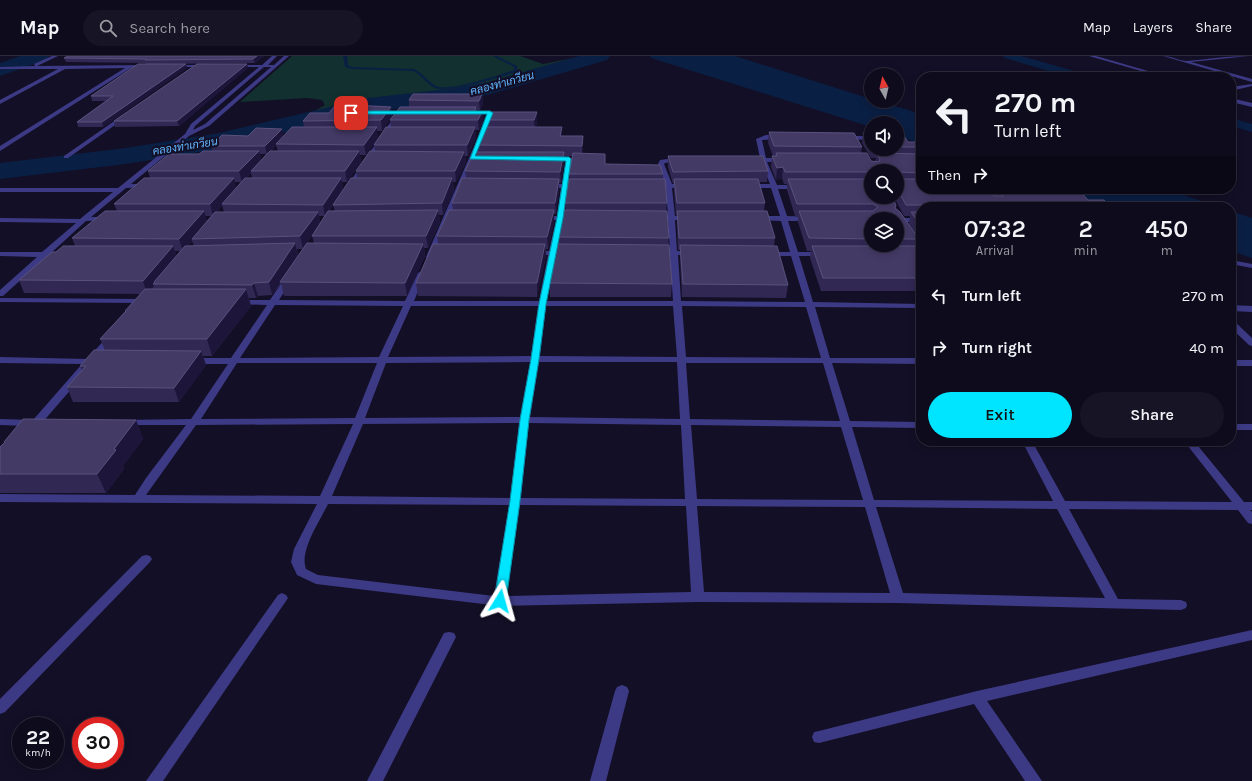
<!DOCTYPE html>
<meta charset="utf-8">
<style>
body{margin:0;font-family:Karla,Sarabun,sans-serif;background:#171425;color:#f1f3f6;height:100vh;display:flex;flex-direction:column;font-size:15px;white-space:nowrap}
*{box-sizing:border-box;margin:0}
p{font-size:13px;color:#9b9ba3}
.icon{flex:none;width:22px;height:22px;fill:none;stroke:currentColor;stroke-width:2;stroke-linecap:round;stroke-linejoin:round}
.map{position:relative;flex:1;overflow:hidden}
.side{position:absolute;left:916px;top:146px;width:320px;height:244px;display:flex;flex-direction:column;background:#0e0b1c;border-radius:16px;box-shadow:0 2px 10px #0003,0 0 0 1px #2e2b3b}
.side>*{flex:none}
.top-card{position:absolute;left:916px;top:16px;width:320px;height:122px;border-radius:16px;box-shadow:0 2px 10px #0003,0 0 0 1px #2e2b3b;background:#0e0b1c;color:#f1f3f6;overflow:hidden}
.needle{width:26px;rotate:352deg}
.fabs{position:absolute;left:864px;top:12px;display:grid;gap:8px}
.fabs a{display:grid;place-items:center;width:40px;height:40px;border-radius:50%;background:#0e0b1c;box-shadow:0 2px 10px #0003,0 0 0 1px #2e2b3b;font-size:20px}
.speed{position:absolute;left:12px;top:661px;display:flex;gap:8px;font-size:20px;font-weight:700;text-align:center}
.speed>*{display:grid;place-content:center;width:52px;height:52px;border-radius:50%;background:#0e0b1c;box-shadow:0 2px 10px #0003,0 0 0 1px #2e2b3b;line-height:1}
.speed small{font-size:10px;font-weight:400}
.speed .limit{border:6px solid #d22;background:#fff;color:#111}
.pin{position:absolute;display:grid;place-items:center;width:34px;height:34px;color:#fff;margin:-17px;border-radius:8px;box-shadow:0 2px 6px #0006}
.me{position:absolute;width:44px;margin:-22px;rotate:8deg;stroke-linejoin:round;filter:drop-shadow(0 0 3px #0008)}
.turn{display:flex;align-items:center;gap:14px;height:84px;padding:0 12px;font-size:18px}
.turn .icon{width:52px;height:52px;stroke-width:2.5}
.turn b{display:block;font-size:28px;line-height:34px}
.then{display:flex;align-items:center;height:38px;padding:0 12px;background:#0003;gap:8px;font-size:15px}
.eta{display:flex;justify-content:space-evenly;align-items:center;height:68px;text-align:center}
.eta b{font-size:24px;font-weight:600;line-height:28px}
.cta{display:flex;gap:8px;margin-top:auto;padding:8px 12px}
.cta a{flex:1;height:46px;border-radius:24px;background:#00e5ff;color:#111;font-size:16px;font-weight:600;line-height:46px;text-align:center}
.cta a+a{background:#171425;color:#f1f3f6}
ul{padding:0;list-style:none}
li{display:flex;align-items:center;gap:12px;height:52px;padding:0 12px}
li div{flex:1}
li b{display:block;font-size:15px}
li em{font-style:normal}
header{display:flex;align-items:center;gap:24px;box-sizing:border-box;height:56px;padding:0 20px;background:#0e0b1c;border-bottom:1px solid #2e2b3b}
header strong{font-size:19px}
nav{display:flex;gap:22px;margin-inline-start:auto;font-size:14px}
.search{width:280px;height:36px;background:#171425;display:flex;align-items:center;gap:10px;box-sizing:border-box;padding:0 14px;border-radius:22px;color:#9b9ba3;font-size:15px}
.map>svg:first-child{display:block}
.green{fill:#12302f}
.water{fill:#0a1f44}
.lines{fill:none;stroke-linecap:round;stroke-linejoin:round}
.stream{fill:#0a1f44;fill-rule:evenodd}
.canal{fill:#0a1f44;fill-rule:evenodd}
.river{fill:#0a1f44;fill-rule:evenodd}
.minor{fill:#3d3a85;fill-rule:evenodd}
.wall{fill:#312854;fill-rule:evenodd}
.shaded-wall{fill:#1d163a}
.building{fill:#433a66;stroke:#5a527e}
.route{fill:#00e5ff;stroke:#0095a6}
.labels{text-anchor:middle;stroke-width:4;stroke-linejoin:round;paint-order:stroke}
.far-water-label{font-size:11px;font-style:italic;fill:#62b6ff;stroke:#130f26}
</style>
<header>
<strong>Map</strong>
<div class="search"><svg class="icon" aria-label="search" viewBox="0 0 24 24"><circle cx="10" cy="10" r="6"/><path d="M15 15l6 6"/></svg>Search here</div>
<nav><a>Map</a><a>Layers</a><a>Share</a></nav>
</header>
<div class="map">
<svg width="1252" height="725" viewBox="0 0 1252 725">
<rect width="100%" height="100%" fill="#130f26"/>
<!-- green -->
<path class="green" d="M292,0H520L543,8L583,0L593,1L544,14L535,15L471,34L444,39L372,46L309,58L325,49L322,44L307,42L240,46Z"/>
<!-- water -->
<path class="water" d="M650,0H735L871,43V45H879L921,58V88L897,80V67H871V71L651,2Z
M1053,133H1165L1220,151H1105Z
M1231,155L1252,162V202L1231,195Z"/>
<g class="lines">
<!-- stream -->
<path class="stream" d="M343,0H347L348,9L352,11L414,13C423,17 428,26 436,30C449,36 499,19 514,14V11L493,0H497L517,10L518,15C505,21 447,37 435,32C426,28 422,19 413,15L352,13L345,11Z"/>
<!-- canal -->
<path class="canal" d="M1003,0H1021L1085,18L1087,21H1068L1005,2Z
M1231,62L1252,68V76L1231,70Z"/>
<!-- river -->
<path class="river" d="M20,0H49L46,4L0,20V7Z
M579,0H610L607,4L491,38L456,46L368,56L219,93L126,108L0,123V107L126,92L219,77L368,42L456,32L488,26Z"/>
<!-- minor -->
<path class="minor" d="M52,0H58L37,10L148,9L150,10L148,11L131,12L0,95V90L125,12L65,13L0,48V44L58,13H0V11L35,10L34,8Z
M272,0H277L268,9H274L284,0H289L209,70L189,80L131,128H148L151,130L150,131L126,132L91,161H109L111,162V164L86,165L51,197H64V201H46L3,240H0V234L37,201L0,200V196H42L76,167L0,166V162L80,163L113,136H0V132H118L185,78L191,68L259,11H234L232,9H262ZM264,11H271L205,68L193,74L195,70Z
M1089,0H1096L1169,21H1162Z
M1163,0C1171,0 1180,5 1187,5C1208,3 1228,0 1249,0L1191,6L1252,23V26Z
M174,9H208L210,10L208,11H172Z
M1252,28V30L1231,35V31Z
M1231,42L1252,47V51L1231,46Z
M489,56L494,57L434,201L430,203H427L426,201Z
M396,58L401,59L350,134H346L345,133Z
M123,59L128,60L68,102H64V100Z
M766,79H782L785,81L782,83L762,84L766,102H784L787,104L784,106H767L777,129H800L803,131L800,133H778L787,160L811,161L815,163L811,165H788L798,196H823L827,198L823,200H799L813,246L921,248V252L815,251L830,302H921V308L832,307L850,365L921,366V372L852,371L874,444L1053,445L1022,385H1032L1065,445L1232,446L1184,385H1194L1244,446H1252V454H1250L1252,456V468L1248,467L1238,454L1069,453L1118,543L1181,544L1186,546L1187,549L1186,552L1181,554L898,547L698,546L500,550L316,528L297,519L291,506L294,493L317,448L0,446V438L135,439L146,422L186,369H124L119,366L120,364L191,363L228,308H192L187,305L192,302H231L267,249L236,248L232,246L236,244H270L286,220H289L293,222L279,244L405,245L418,217L422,215L426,217L414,245H539L548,199H533L529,197L533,195H549L556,164H541L538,162L541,160H557L561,132H546L543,130L546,128H562L566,103L569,101L572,103L568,128H580L583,130L580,132H568L564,160H575L578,162L575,164H563L557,195H567L571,197L567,199H556L547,245H673L670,199H657L653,197L657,195H670L668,164H655L652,162L655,160H668L666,132H652L649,130L652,128H665L658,108L660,104L682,101L684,102V104L665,107L664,108L672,128H686L689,130L686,132H672L675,160H689L692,162L689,164H675L677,195H693L697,197L693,199H678L681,245L805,246L791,200H767L763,198L767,196H790L781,165L757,164L754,162L757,160H780L771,132H748L745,130L748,128H770L761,106H752L749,104L752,102H760L756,83ZM275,249L403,250L379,301L240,302ZM411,250H538L531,300L388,301ZM546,250H673L677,301L540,300ZM682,250L806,251L821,302L686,301ZM530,306L520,361L365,362L386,307ZM539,306H677L680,363L530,361ZM237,307H377L355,362L201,363ZM686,307H823L840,365L690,363ZM519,367L510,442L332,440L363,368ZM529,367L681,369L685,443L521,442ZM353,368L320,440L146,439L196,369ZM691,369L841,371L863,444L697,443ZM328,448L509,449L494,540L318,519L306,513C299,495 320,465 328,448ZM520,449L686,450L691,536L507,540ZM697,450L865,451L890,537L704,536ZM876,451L1057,453L1105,542L903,537Z
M844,80H871V84L842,83L841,82Z
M897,162H921V166H897V163H894Z
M1231,204L1252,208V212L1231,208Z
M0,242L146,243L150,245L146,247L0,246Z
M1231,249L1252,250V256L1231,255Z
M1231,264L1234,265L1252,282V290L1249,289L1231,272Z
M112,278L116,281L96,303L101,306L99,308L92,309L35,375H27L26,373L28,370L0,369V363L33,364L82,308L0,307V301L87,303L109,279Z
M1231,304H1252V310H1231Z
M1231,368H1252V374H1231Z
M146,499L150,500L152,503L150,506L5,656L0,658V643L142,500Z
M282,537L286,539L288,542L286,545L163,725H146L278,539Z
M1252,574V584L987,645L1042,725H1025L974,648L819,687L814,686L812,681L814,676L819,675L977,635Z
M449,576L454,577L456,581L383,725H367L444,577Z
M622,629L627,631L629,635L606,725H590L615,635L617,631Z"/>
</g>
<!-- wall -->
<path class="wall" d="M68,0H264L255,7L153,8L187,12L103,71H78L77,66L106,45H92L91,40L146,8V7L66,6L64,2Z
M248,12L179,70L115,71L114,65Z
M482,38L483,48L480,54H477V56H482L483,66L479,74H475L476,82L468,100H465L466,106L456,126H453L454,134L443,159H439L440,166L428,192H424L425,200L407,240H284L281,227L272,239L258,240L256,242H249L251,250L212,300H203L206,309L179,346H73L67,331L82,315L80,310L105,294L100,283L125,256V255L140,238L24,237L19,224L56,196L75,190L72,182L117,155L114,148L150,122L148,115L199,98L212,95L211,90L283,80L304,71L303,65L329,57L391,51L392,60L382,75H377L378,82L366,99H360L361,106L347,126H342L343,134L329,155H335L333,149L357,122L356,115L375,95L374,89L391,71L390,64L409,51V44ZM276,89L278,95H271ZM260,98H266L261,104ZM251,117L252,122H246ZM235,126H241L236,132ZM222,149L224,156H217ZM205,160H212L207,165ZM319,160H325L312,180L314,187L298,200L297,193H303L320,168ZM192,185L194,190H188ZM175,195H180L176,200Z
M537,56V66L536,71H562V80H583V91L582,97L606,108L663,118V123L667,147L666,155L672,228L671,241H550L549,227L559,188L558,181L566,154L565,147L570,123L569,118L572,100H564V106L561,127H559V134L556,158H554V166L548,193H546V200L537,241L418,240L416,227L438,188L437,180L453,154L452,147L466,122L465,115L477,96L476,89L488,71L487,64Z
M769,76L862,91L861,97L871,105H875L876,102H871L862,87L863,77H871V93H897V77L908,86H921V133H1078L1088,144L1111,151H921V186L909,168L910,160H904L894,141H897V115H871V141L896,152L919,183L917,190H921V235H821L810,202L811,195H807L798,166V160H795L787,134V128H784L782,122L776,124L771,111L772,100H773L768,87ZM871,163H897V189H871Z
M668,100L768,115L767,126H759L765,147L764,155L775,182L774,190L788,229L786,242L682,241L680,202V194H678L677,166V159H676L674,134V127L673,128L668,111Z
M136,364L143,383L123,410L124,413L106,437H0V391L4,387V386Z"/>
<!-- shaded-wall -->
<path class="shaded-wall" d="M257,0H264L255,7L253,3Z
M186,8L187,12L103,71L102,66Z
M247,8L248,12L179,70L177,65Z
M482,38L483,48L480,54L479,45Z
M391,51L392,60L382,75L381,64Z
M482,56L483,66L479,74L478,64Z
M537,56V66L535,74L534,64Z
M377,71L378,82L366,99L364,89Z
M475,71L476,82L468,100L467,89Z
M562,71V81L560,91V80Z
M282,73L284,82L276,88V89L267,98L265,90Z
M583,80V91L582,100V90Z
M259,95L262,106L251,115V117L242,126L239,115Z
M359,95L361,106L347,126L345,115Z
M464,96L466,106L456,126L455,115Z
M564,96V106L561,127L560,116Z
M783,111L782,122L776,124L777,112Z
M234,122L237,134L222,148V149L213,160L210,148Z
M341,122L343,134L325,160L323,149Z
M452,122L454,134L443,159L442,147Z
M559,123V134L556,158L555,147Z
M438,154L440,166L428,192L426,180Z
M554,154V166L548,193L547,181Z
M204,155L208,167L192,183V185L183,195L179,183Z
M318,156L320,168L303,193L300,180Z
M295,187L298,200L272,239L269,226Z
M423,188L425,200L407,240L405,227Z
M545,188L546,200L537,241V227Z
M173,190L177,202L155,226H154L155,228H153L154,230L147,238L143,225Z
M254,227L258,240L256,242L252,229Z
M246,233L251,250L212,300L207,283Z
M201,295L206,309L179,346L174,332Z
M136,364L143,383L123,410L124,413L106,437L97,418L114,393Z"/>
<!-- building -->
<path class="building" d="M68,0H257L253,3L145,4L146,3L64,2Z
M138,8H186L102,66H77L113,40H91Z
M197,8H247L177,65H114Z
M413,38H482L479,45L409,44Z
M336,48L391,51L381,64L303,65L310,57H329Z
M400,51H476L474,56H482L478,64H390Z
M491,56H537L534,64H487Z
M292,71H377L364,89L276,88Z
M386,71H475L467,89H374Z
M484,71H562L560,80H583L582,90L476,89Z
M256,72L282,73L265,90H211L222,79L248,80Z
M769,76L854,77L862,91L774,90Z
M863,77H871V88Z
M897,77H902L908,86H921V91H897Z
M203,95H259L239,115H148L169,98H199Z
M270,95H359L345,115H251Z
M370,95L464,96L455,115H356Z
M474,96H564L560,116L465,115Z
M573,97L605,98V108L660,109L663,118H569Z
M776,97H867L871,105L879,106L880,103L876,97L921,98V117L899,116L898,122L899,123H921V133H988L994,140H1003V138L999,133H1078L1088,144H1104L1111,151H925V150L923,149H906L897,132V115H871V116H785L783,111L777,112L772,100H777Z
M668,100H763L768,115L673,116Z
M144,122H234L210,148H114Z
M245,122H341L323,149L222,148Z
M351,122H452L442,147L333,149Z
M462,122L559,123L555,147H452Z
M569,123H665L667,147H565Z
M674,123H758L765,147H677Z
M788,123H871V141H892L896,149L895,152L900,156L919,183H897V163H871V183L809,182L799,155H873L878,151L873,148H797Z
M438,154L426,180H312L328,155Z
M449,154H554L547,181L437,180Z
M564,154L667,155L669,182L558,181Z
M105,155H204L179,183L72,182Z
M677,155H767L775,182H679Z
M215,156H318L300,180L192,183Z
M911,156H921V170Z
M295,187L269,226L254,227L252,229L153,228L155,226H154L185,190Z
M307,187L423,188L405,227L280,226Z
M433,188H545L537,227H416Z
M557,188L669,189L672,228L549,227Z
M680,189L777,190L788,229L683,228Z
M63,190H173L143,225L19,224L52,196H56Z
M812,190H921V222H823Z
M145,233H246L207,283H100L126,255H125Z
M94,294L201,295L174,332L67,331L86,310H80Z
M23,363L136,364L114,393L116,394L97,418H0V391L5,386H4Z"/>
<!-- route -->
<path class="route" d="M351,55H490L493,57L475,100L569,101L571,103L563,162L546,248L539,303L529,364L520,445L506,545L504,548L500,549L496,548L494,545L510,445L520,364L531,303L539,248L557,162L566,105L470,103L487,58H349Z"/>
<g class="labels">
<!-- far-water labels -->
<g class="far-water-label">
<text transform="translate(502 27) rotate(-15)" y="4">คลองท่าเกวียน</text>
<text transform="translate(185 90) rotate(-9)" y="4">คลองท่าเกวียน</text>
</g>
</g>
</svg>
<div class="fabs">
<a><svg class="needle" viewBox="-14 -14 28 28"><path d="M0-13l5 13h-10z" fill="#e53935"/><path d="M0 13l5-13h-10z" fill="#9b9ba3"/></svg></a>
<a><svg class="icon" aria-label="sound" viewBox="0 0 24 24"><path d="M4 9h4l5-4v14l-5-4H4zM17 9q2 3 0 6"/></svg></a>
<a><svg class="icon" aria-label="search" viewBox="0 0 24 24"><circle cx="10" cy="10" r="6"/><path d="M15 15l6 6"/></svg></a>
<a><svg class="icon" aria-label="layers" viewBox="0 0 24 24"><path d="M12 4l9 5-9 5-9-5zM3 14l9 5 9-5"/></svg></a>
</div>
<div class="speed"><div>22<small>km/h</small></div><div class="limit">30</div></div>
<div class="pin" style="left:351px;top:57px;background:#d93025"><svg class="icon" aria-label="arrive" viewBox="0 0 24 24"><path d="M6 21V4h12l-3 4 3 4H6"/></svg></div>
<svg class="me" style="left:500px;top:545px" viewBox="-20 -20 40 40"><path d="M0-17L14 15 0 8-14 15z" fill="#00e5ff" stroke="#fff" stroke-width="4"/></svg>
<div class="top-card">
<div class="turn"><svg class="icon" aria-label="left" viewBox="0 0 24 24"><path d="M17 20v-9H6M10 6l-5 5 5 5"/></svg><div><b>270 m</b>Turn left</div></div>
<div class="then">Then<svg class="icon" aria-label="right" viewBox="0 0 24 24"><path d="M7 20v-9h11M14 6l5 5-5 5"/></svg></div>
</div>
<section class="side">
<div class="eta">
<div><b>07:32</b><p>Arrival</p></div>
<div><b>2</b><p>min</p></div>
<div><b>450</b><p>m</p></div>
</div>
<ul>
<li><svg class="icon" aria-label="left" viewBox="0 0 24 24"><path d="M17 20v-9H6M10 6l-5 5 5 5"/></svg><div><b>Turn left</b></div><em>270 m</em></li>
<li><svg class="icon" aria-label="right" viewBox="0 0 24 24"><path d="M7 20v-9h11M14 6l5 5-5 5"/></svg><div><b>Turn right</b></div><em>40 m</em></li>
</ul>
<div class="cta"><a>Exit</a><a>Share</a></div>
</section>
</div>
